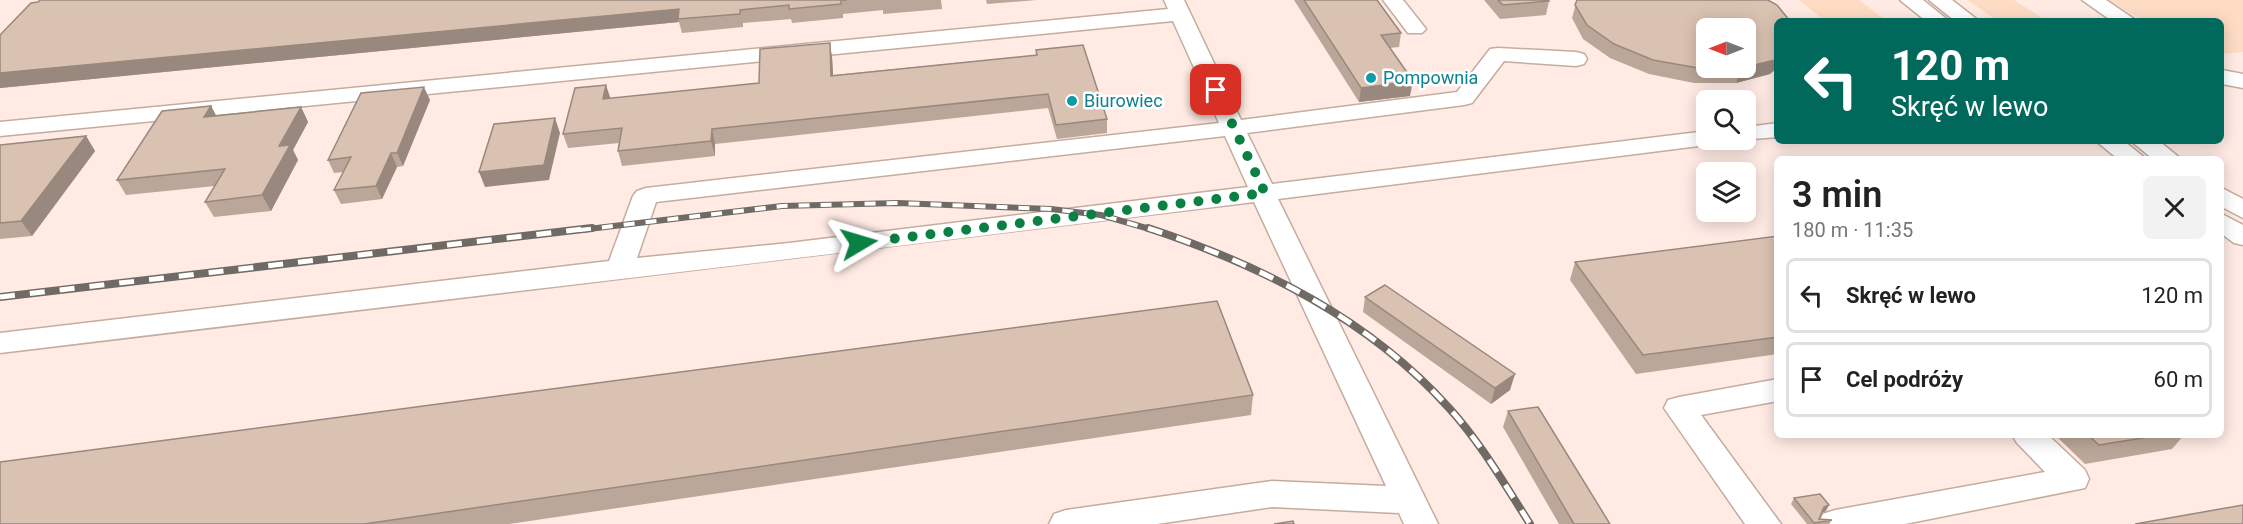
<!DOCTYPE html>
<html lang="pl">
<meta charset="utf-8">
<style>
body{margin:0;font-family:Roboto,sans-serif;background:#f2f2f2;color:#222;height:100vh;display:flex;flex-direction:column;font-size:22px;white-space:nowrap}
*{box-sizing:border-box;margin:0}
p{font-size:20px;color:#767676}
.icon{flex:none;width:33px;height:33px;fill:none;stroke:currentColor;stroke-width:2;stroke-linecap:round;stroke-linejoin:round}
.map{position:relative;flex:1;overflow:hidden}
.details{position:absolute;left:1774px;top:156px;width:450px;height:282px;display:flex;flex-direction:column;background:#fff;border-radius:9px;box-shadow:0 3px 15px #0003}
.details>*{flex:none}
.banner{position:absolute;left:1774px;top:18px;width:450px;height:126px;border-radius:9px;box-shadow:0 3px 15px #0003;background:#00695c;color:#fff;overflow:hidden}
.needle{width:39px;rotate:270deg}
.controls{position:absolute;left:1696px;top:18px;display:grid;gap:12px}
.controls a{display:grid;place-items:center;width:60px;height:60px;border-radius:9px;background:#fff;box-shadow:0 3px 15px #0003;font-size:30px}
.pin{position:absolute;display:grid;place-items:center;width:51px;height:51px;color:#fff;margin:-26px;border-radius:12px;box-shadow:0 3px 9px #0006}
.me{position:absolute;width:66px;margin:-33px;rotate:83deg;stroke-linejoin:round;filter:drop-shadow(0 0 4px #0008)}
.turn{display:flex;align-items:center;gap:21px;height:126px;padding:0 18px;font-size:27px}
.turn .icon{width:78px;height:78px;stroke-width:2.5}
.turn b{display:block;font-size:42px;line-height:51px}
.round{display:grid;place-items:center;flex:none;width:63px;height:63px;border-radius:9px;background:#f2f2f2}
.summary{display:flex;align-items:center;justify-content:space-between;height:102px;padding:0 18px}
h1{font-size:36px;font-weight:600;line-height:45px}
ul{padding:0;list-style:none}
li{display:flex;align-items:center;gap:18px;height:75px;margin:0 12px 9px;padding:0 6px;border:3px solid #e0e0e0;border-radius:9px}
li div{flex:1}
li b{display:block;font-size:22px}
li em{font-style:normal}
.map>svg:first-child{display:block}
.industrial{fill:#ffeae4;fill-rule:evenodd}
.green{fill:#fedcc4}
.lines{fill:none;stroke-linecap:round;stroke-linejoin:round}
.minor-casing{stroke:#c4ad9e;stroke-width:3}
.minor{fill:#fff;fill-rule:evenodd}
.rail-far1-casing{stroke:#706a65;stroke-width:6}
.rail-casing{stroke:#706a65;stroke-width:8}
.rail-far1{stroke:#fff;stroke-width:4;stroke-dasharray:11;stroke-linecap:butt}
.rail{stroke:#fff;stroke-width:5;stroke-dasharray:15;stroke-linecap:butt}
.wall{fill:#bba799}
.shaded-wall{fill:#99887d}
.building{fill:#dac2b2;stroke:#99887d;stroke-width:1.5}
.route{stroke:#0b8043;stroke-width:10;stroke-dasharray:0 18}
.culture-dot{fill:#0f9aa8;stroke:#fff;stroke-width:2}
.labels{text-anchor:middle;stroke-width:5;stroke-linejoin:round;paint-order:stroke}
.culture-label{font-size:18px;fill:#0d838f;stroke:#fff;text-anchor:start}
</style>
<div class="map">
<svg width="2243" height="524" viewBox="0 0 2243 524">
<rect width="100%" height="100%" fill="#fdf8f5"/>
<!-- industrial -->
<path class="industrial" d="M0,0H2243V524H0ZM1778,21H2222V141H1778ZM1707,28H1746V68H1707ZM1707,100H1746V140H1707ZM1778,159H2222V435H1778ZM1707,172H1746V212H1707Z"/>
<!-- green -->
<path class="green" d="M1799,0H1859L1887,21H1825Z
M1967,0H2014L2047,21H1998Z
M2108,0H2243V52L2222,54V21H2144Z"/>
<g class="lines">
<defs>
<path id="minor" d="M1164,0H1184L1241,120L1457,92L1490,49L1498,48L1576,52L1584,54L1587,59L1584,64L1576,66L1504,61L1472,103L1464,105L1247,133L1272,184L1707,131V140H1718L1707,145L1278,199L1438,524H1404L1399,513L1272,507L1157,524H1049L1054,514L1066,510L1272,481L1386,486L1254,202C836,255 418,302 0,353V333L609,261L633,196L637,191L646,188L1219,123L1173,21L0,136V122L1168,9ZM1225,136L1248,187L789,243L637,258L656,202Z
M1383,0H1403L1426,29L1422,33H1408Z
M1900,0H1923L1949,21H1926Z
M1929,0H1952L1979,21H1955Z
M2082,0H2106L2137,21H2112Z
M2222,70L2243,74V88L2222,84Z
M1778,123V137L1740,140H1746V127Z
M2096,141H2124L2146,159H2118Z
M2131,141H2159L2181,159H2153Z
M2222,188L2243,199V218L2222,207Z
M2222,214L2243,225V245L2234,243L2222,234Z
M1778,379V401L1701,415L1781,524H1745L1664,408L1668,400L1679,397Z
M2012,435H2048L2085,470L2089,479L2085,488L1905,524H1818L1823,514L1835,510L2045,472L2017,443Z"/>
</defs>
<!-- minor casing -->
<use href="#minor" class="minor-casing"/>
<!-- minor -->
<use href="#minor" class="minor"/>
<defs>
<path id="rail-far1" d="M580,230L782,206L898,203L1051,209L1101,215L1153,230"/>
<path id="rail" d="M1148,228C1261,265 1369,319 1449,408C1481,443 1505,485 1530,524
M0,297L592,228"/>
</defs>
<!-- rail-far1 casing -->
<use href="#rail-far1" class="rail-far1-casing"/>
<!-- rail casing -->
<use href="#rail" class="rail-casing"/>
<!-- rail-far1 -->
<use href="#rail-far1" class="rail-far1"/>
<!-- rail -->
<use href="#rail" class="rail"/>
</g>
<!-- wall -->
<path class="wall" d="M40,0H941L942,9L883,14V10L843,14V18L792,23L791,19L743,23V27L682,33L679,22L0,88V35Z
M986,0H1037L987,4Z
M1294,0H1377L1401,33L1399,47L1390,48L1410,96L1359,102Z
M1484,0H1548L1549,1L1546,15L1500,19Z
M1577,0L1778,21V67L1770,74L1736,83H1694L1649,74L1610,58L1583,39L1572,18Z
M1036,50L1107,119V133L1057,139L1048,108L715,144V156L622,166L618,151L619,143L568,148L563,134L610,98L759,83L832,57L833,75L1036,55Z
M430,100L403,166L397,167L382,199L341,204L334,190L344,172L334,173L328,160Z
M211,106L216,116L301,107L308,122L293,150L298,160L271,211L214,217L205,202L215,186L126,195L117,180Z
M86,136L95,151L32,236L0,239V145Z
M1778,236V354L1636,374L1570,280L1575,262Z
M1365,297L1510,390L1491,404L1363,312Z
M1253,395L1251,415L509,524H0Z
M1508,411L1610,524H1559L1503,427Z
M2055,435H2184L2172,449L2085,464Z
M1794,498L1826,511L1822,513L1819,519L1832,520L1829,524H1807L1791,504Z"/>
<!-- shaded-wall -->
<path class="shaded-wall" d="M679,9L678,19L679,22L0,88V73Z
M830,43L832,57L834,90L831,76Z
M1778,58V67L1770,74L1736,83L1742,68Z
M1413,81L1410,96L1359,102L1361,88Z
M606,85L611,100L603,99Z
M424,87L430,100L403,166L397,153Z
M211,106L219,121L204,117Z
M301,107L308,122L293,150L298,160L271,211L262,195L279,146Z
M555,118L560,133L549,180L485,187L479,172Z
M712,129L715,144V156L711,141Z
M86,136L95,151L32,236L21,221Z
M391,153L397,167L382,199L376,186Z
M1515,374L1510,390L1491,404L1495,388Z
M1829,505L1826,511L1821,513L1824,507Z"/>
<!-- building -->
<path class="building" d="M40,0H847H841V4L789,9V5L740,10V14L678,19L679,9L0,73V35L31,3L38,2Z
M1304,0H1377L1401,33L1381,35L1413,81L1361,88Z
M1498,0H1548L1549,1L1503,5Z
M1577,0H1768L1777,5L1790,21H1778V58L1775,60L1746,67V28H1707V68H1745H1698L1653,60L1614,44L1587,25L1575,5Z
M830,43L831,76L1037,55L1036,50L1083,45L1107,119L1056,125L1048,94L712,129L711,141L618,151L622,128L563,134L575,88L606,85L603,99L759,83L760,49Z
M424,87L397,153H391L376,186L334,190L351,157L328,160L361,93Z
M211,106L204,117L301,107L279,146L290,145L262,195L205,202L225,169L117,180L162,111Z
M555,118L544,165L479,172L494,124Z
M86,136L21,221L0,223V145Z
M1778,236V337L1643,355L1575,262Z
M1385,285L1515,374L1495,388L1365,297Z
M1217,301L1253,395L364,524H0V462Z
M1538,407L1610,524H1574L1508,411Z
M2088,435H2161L2099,445Z
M1820,494L1829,505L1824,507L1819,519L1832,520L1814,523L1794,498Z
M2243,505V524H2135Z
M1293,521L1294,524H1274Z"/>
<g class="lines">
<!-- route -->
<path class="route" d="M859,243L1265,193L1216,90"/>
</g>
<!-- markers -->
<g class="culture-dot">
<circle cx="1371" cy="78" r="6"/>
<circle cx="1072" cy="101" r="6"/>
</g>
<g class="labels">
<!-- culture labels -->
<g class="culture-label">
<text x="1383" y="84">Pompownia</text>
<text x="1084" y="107">Biurowiec</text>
</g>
</g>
</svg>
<div class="controls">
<a><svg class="needle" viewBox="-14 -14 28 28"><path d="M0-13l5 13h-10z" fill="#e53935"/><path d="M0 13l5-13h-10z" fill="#767676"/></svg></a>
<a><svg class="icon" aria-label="search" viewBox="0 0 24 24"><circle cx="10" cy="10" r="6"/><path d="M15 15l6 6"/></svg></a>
<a><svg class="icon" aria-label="layers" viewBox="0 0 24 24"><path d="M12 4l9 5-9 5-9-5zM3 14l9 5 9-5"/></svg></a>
</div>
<div class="pin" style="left:1216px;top:90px;background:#d93025"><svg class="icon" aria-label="arrive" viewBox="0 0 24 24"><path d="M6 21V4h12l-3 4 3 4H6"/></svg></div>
<svg class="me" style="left:859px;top:243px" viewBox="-20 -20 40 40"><path d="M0-17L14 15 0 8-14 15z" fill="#0b8043" stroke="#fff" stroke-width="4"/></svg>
<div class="banner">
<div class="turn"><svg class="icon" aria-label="left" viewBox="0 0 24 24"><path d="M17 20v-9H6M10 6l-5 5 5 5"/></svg><div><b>120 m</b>Skręć w lewo</div></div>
</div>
<section class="details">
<div class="summary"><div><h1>3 min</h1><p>180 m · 11:35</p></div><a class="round"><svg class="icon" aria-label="close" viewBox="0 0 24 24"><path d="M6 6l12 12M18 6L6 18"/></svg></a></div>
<ul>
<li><svg class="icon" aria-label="left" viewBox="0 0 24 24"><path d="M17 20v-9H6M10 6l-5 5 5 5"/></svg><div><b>Skręć w lewo</b></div><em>120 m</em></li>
<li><svg class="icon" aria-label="arrive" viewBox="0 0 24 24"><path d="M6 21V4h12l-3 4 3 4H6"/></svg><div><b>Cel podróży</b></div><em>60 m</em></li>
</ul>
</section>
</div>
